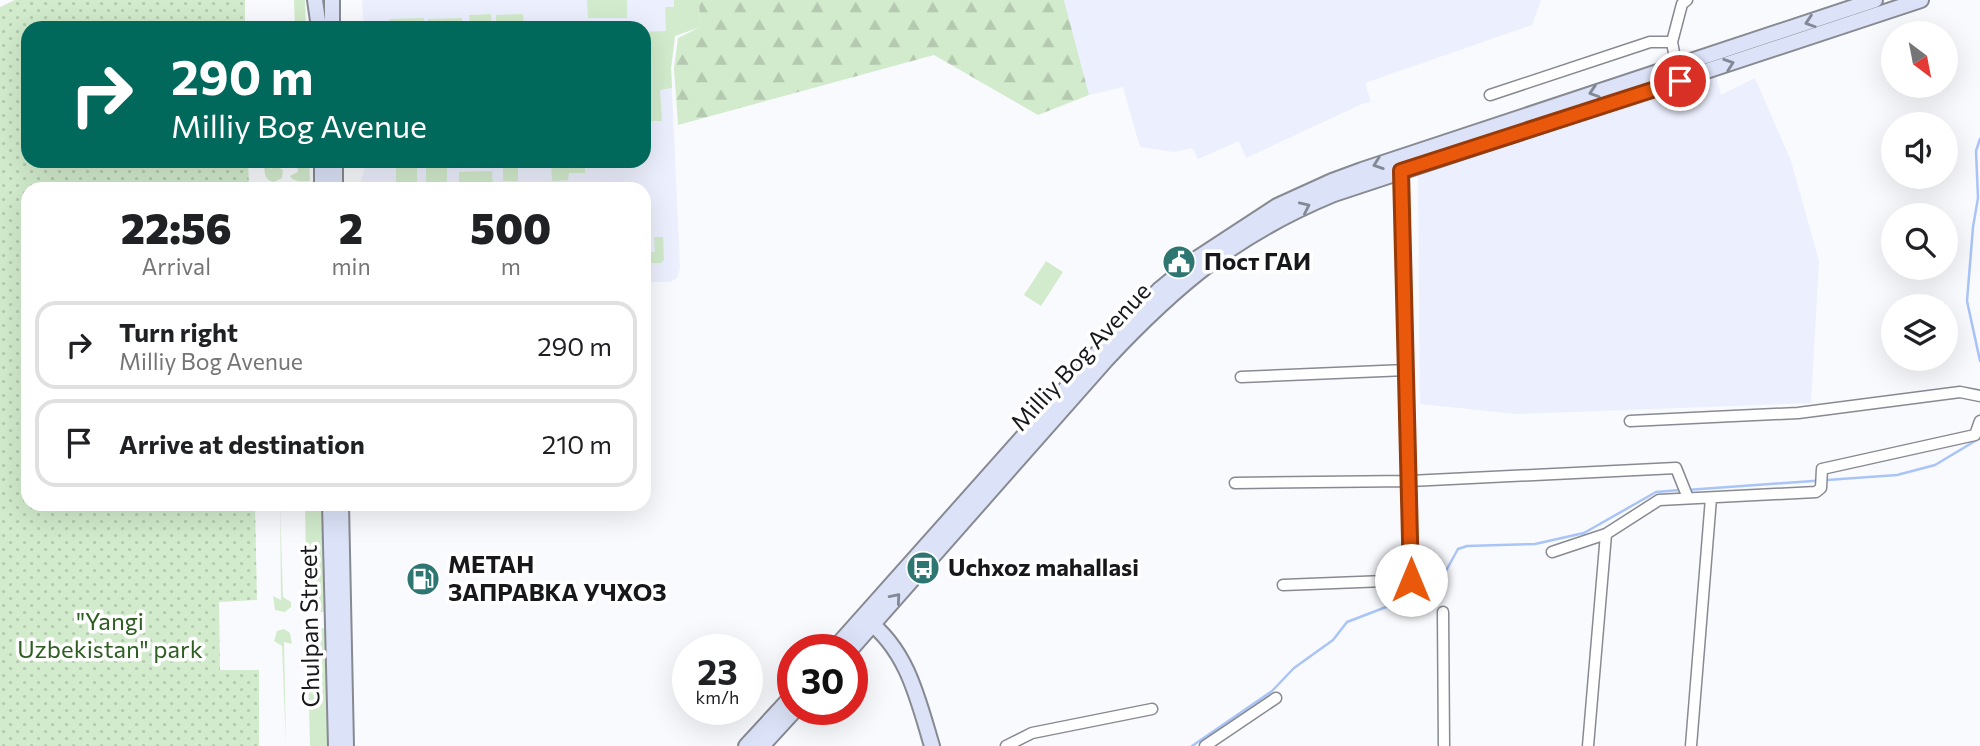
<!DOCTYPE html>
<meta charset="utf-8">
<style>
body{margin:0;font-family:Commissioner,sans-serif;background:#f2f2f2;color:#202124;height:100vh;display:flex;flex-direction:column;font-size:26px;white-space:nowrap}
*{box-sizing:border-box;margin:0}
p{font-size:23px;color:#757577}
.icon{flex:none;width:38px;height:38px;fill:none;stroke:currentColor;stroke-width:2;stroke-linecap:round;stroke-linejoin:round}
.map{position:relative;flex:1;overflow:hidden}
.sheet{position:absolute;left:21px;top:182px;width:630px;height:329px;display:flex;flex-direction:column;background:#fff;border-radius:21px;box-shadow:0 7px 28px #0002}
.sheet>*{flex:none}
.guide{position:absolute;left:21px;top:21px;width:630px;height:147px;border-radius:21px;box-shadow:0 7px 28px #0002;background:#00695c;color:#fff;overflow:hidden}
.needle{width:46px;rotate:148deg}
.tools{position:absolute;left:1881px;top:21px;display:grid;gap:14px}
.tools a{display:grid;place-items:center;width:77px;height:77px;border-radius:50%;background:#fff;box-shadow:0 7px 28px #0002;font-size:35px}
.speed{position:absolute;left:672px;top:634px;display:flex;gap:14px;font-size:35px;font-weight:700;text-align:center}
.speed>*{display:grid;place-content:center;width:91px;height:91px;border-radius:50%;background:#fff;box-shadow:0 7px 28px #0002;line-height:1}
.speed small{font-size:18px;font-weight:400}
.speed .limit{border:10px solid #d22;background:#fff;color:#111}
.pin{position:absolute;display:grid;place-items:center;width:60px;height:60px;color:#fff;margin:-30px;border:4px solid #fff;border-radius:50%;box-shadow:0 2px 7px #0007}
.me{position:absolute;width:77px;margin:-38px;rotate:0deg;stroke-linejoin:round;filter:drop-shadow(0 0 5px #0008)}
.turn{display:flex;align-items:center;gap:24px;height:147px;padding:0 35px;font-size:32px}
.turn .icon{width:91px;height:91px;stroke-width:2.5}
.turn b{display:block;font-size:49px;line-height:60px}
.eta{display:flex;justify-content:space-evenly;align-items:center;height:119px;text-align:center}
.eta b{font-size:42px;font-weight:800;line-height:49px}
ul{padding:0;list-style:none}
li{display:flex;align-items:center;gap:21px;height:88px;margin:0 14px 10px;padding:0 21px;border:4px solid #e0e0e0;border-radius:21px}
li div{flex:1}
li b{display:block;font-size:26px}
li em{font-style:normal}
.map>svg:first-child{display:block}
.built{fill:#eceffd}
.green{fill:#d2ebcc}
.forest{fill:url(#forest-firs)}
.park{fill:url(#park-dots)}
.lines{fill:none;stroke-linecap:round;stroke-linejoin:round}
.stream{stroke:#a9c4f6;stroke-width:2.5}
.minor-casing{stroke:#888a92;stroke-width:13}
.secondary-casing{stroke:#888a92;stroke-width:18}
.minor{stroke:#fff;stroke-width:10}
.secondary{stroke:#dce3f8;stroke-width:14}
.oneway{stroke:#838895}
.route-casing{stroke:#983908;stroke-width:18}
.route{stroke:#ea580c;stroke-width:12}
.labels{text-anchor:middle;stroke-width:7;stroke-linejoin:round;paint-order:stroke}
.poi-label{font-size:24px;font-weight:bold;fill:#17181b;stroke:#fff;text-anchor:start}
.street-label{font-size:24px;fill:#17181b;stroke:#fff}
.park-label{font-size:24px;fill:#2d5d20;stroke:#fff}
</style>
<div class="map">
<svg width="1980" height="746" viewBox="0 0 1980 746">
<defs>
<pattern id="forest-firs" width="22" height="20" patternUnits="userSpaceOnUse" patternTransform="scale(1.75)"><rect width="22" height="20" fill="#d2ebcc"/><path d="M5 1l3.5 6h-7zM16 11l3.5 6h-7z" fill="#b4c9af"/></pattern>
<pattern id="park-dots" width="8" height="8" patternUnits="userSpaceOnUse" patternTransform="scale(1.75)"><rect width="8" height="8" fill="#d2ebcc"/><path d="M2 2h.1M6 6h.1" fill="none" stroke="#b4c9af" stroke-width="1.8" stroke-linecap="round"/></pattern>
</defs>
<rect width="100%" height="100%" fill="#f9fafe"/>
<!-- built -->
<path class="built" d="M362,0H699L700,27L675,36L671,68L680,268L677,278L670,282H644V189H363L361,180L367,161H644V28H364Z
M1064,0H1541L1532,25L1365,83L1371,102L1362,104L1246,158L1239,141L1198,159L1192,148L1174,152L1140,147L1123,87L1089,95Z
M1716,76L1721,95L1755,78L1791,161L1819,261L1811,403L1516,414L1420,404L1418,174Z"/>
<!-- green -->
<path class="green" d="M294,0H305L306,28H295Z
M587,0H627V18H588Z
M674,0H699L700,27L675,36L671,68L672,88L660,90L662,121H644V32L666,31L665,7H674Z
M491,14L492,28H470L469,15Z
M523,14L524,27L496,28V15Z
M424,18V28H390L389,19Z
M462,18V28H428V19Z
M272,161L274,165L283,170L282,178L274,182C264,180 265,173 264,165L272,169Z
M297,161H309L310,181C303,181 294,183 290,176L298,172Z
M396,161H417V187H396Z
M426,161H447V187H426Z
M503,161H518V181H503Z
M585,162V173H569L568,180L552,181L551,163Z
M492,171L493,186L459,187V172Z
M654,237H663L664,260L661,263H644V253L655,252Z
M1046,261L1063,272L1041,306L1024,295Z
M280,504L283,597L291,602V607L285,612L275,610L273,596L281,600Z
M305,504H322L324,612L307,611Z
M323,628L327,632L329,746H310L307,629Z
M284,629L290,633L292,644L284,642L286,746L282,646L274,641L277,631Z"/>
<!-- forest -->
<path class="forest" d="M699,0H1064L1089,95L1038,115L934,55L678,125L674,68L678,38L700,27Z"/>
<!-- park -->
<path class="park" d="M15,0H245V28H28V161H248L249,189H28V504H255L257,600L219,602L220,670H259V746H0V7Z"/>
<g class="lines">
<!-- stream -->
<path class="stream" d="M1980,139L1976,151L1978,198L1973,227L1967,301L1980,361
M1687,490L1897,475L1935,465L1980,438
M1192,746L1272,691L1294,668L1333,640L1347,622L1407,599L1424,598L1433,594L1458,549L1467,546L1535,544L1584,533L1656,492L1680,490"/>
<defs>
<path id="minor" d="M1672,42L1676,64
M1490,95L1650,42H1672L1682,4L1687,0
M1241,377L1406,370
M1630,421L1798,413L1960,392L1980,396
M1235,483L1410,481L1676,468L1688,498
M1552,552L1606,534L1659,500L1816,492L1821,488L1822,469L1975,435L1980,421
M1283,585L1411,580L1401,171
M1443,612L1444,746
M1006,746L1032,733L1152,709
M1205,746L1276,698
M1588,746L1606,534
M1691,746L1711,498"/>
<path id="secondary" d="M315,0L319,28
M332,0V28
M322,161V189
M335,161V189
M330,504L336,746
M341,504L346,746
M867,620C908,651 918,700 932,746
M834,649L1102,348L1159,290L1199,257L1277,206L1332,181L1362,170L1875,0
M851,649L1106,360C1177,284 1237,234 1334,194L1921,0
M746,746L793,695
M762,746L796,709"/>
</defs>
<!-- minor casing -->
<use href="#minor" class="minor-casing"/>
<!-- secondary casing -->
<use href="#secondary" class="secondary-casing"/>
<!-- minor -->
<use href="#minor" class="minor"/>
<!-- secondary -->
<use href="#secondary" class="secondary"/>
</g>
<!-- one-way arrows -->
<defs><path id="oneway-chevron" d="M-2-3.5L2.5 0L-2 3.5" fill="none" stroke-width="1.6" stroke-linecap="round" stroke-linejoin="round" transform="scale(1.75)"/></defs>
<g class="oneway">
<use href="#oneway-chevron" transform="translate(1810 22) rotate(162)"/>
<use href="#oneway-chevron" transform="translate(1729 64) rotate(-19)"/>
<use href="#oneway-chevron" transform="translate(1594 92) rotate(162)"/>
<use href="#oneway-chevron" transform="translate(1378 164) rotate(161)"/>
<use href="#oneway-chevron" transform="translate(1305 207) rotate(-25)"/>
<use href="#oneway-chevron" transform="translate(896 598) rotate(-49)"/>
</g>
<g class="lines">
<defs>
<path id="route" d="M1411,580L1401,171L1680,81"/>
</defs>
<!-- route casing -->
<use href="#route" class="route-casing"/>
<!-- route -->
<use href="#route" class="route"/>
</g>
<!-- icons -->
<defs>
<symbol id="civic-disc" viewBox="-11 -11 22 22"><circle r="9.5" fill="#2e7671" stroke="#fff"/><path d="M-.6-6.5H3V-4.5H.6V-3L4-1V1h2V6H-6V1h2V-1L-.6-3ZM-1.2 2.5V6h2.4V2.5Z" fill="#fff"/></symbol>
<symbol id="bus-disc" viewBox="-11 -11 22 22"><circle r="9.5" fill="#2e7671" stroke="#fff"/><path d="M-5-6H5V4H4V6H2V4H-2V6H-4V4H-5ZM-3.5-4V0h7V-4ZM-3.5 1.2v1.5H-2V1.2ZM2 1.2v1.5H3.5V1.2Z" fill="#fff"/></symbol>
<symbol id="fuel-disc" viewBox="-11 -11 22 22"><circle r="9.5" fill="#2e7671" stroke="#fff"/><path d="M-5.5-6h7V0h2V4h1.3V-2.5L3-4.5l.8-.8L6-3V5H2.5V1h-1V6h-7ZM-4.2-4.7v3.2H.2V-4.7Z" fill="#fff"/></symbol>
</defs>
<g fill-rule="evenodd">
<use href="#civic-disc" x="1160" y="243" width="38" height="38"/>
<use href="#bus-disc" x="904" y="549" width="38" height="38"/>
<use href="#fuel-disc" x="404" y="560" width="38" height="38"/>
</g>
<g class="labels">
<!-- poi labels -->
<g class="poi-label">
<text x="1204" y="270">Пост ГАИ</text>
<text x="448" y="573">МЕТАН<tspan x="448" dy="28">ЗАПРАВКА УЧХОЗ</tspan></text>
<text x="948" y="576">Uchxoz mahallasi</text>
</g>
<!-- street labels -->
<g class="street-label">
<text transform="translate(1081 357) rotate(-47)" y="8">Milliy Bog Avenue</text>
<text transform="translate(310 626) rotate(-91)" y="8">Chulpan Street</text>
</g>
<!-- park labels -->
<g class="park-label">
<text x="110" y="630">"Yangi<tspan x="110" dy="28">Uzbekistan" park</tspan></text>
</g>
</g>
</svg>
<div class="tools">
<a><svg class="needle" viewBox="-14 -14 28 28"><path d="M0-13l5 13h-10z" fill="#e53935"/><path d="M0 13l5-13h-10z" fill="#757577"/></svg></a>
<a><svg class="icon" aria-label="sound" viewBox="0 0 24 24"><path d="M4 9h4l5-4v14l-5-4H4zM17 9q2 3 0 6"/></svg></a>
<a><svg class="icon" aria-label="search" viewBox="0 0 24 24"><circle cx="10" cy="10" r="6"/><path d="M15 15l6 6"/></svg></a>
<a><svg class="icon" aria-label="layers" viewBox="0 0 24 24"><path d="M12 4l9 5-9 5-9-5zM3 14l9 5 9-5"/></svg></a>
</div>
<div class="speed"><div>23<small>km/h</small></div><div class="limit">30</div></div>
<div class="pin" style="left:1680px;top:81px;background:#d93025"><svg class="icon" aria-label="arrive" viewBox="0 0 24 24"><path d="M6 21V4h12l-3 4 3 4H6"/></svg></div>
<svg class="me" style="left:1411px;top:580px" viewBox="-20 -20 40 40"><circle r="19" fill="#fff"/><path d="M0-13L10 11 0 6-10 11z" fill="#ea580c"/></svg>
<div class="guide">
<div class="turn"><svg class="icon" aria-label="right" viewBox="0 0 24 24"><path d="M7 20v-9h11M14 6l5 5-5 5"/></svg><div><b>290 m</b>Milliy Bog Avenue</div></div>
</div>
<section class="sheet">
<div class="eta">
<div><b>22:56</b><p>Arrival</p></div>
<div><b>2</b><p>min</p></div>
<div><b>500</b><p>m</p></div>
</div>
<ul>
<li><svg class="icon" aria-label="right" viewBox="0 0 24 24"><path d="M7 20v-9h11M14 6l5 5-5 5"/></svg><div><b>Turn right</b><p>Milliy Bog Avenue</p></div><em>290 m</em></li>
<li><svg class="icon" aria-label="arrive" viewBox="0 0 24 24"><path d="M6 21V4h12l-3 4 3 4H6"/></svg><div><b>Arrive at destination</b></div><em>210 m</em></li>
</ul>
</section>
</div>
